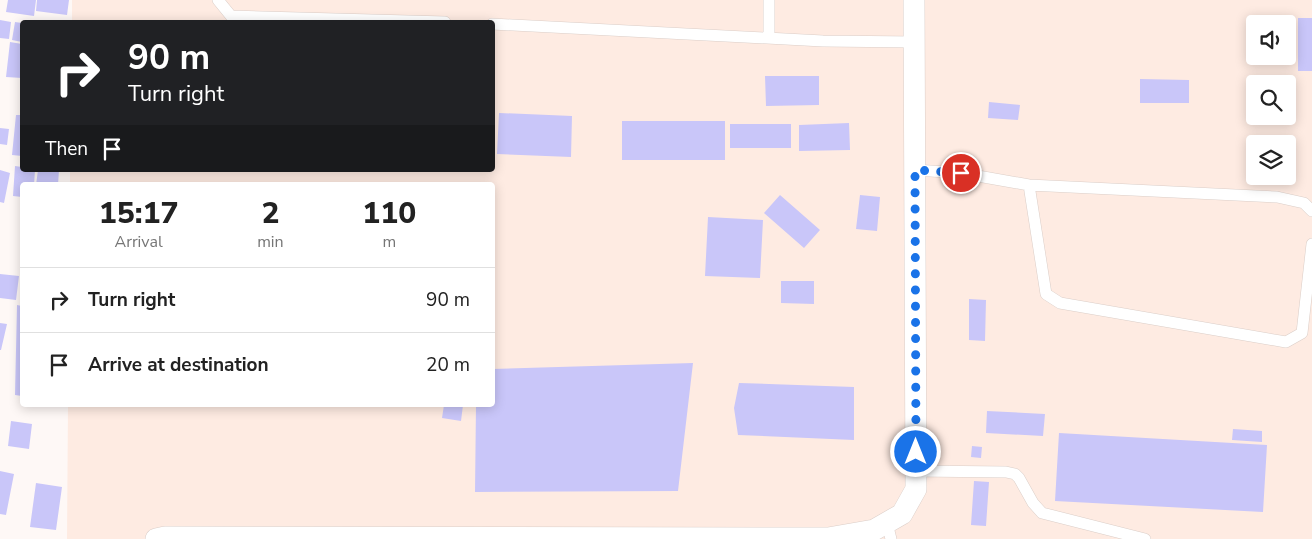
<!DOCTYPE html>
<style>
body{margin:0;font-family:"Nunito Sans",sans-serif;background:#f6f6f6;color:#222;height:100vh;display:flex;flex-direction:column;font-size:19px;white-space:nowrap}
*{box-sizing:border-box;margin:0}
p{font-size:16px;color:#767676}
.icon{flex:none;width:28px;height:28px;fill:none;stroke:currentColor;stroke-width:2;stroke-linecap:round;stroke-linejoin:round}
.map{position:relative;flex:1;overflow:hidden}
.side{position:absolute;left:20px;top:182px;width:475px;height:225px;display:flex;flex-direction:column;background:#fff;border-radius:5px;box-shadow:0 2px 12px #0003}
.side>*{flex:none}
.hud{position:absolute;left:20px;top:20px;width:475px;height:152px;border-radius:5px;box-shadow:0 2px 12px #0003;background:#202124;color:#fff;overflow:hidden}
.buttons{position:absolute;left:1246px;top:15px;display:grid;gap:10px}
.buttons a{display:grid;place-items:center;width:50px;height:50px;border-radius:5px;background:#fff;box-shadow:0 2px 12px #0003;font-size:25px}
.pin{position:absolute;display:grid;place-items:center;width:42px;height:42px;color:#fff;margin:-21px;border:2px solid #fff;border-radius:50%;box-shadow:0 1px 5px #0007}
.me{position:absolute;width:55px;margin:-28px;rotate:0deg;stroke-linejoin:round;filter:drop-shadow(0 0 4px #0008)}
.turn{display:flex;align-items:center;gap:18px;height:105px;padding:0 25px;font-size:22px}
.turn .icon{width:65px;height:65px;stroke-width:2.5}
.turn b{display:block;font-size:35px;line-height:42px}
.then{display:flex;align-items:center;height:48px;padding:0 25px;background:#0003;gap:10px;font-size:19px}
.eta{display:flex;justify-content:space-evenly;align-items:center;height:85px;text-align:center}
.eta b{font-size:30px;font-weight:800;line-height:35px}
ul{padding:0;list-style:none}
li{display:flex;align-items:center;gap:15px;height:65px;padding:0 25px;border-top:1px solid #e0e0e0}
li div{flex:1}
li b{display:block;font-size:19px}
li em{font-style:normal}
.map>svg:first-child{display:block}
.commercial{fill:#feebe2;fill-rule:evenodd}
.building{fill:#c9c6f9}
.lines{fill:none;stroke-linecap:round;stroke-linejoin:round}
.service-casing{stroke:#dbcec8;stroke-width:12}
.minor-casing{stroke:#dbcec8;stroke-width:22}
.service{stroke:#fff;stroke-width:11}
.minor{stroke:#fff;stroke-width:21}
.route{stroke:#1a73e8;stroke-width:9;stroke-dasharray:0 16.2}
</style>
<div class="map">
<svg width="1312" height="539" viewBox="0 0 1312 539">
<rect width="100%" height="100%" fill="#fef8f6"/>
<!-- commercial -->
<path class="commercial" d="M72,0H1312V539H67L68,405H492V185H70V170H492V22H72ZM1255,24H1288V56H1255ZM1255,84H1288V116H1255ZM1255,144H1288V176H1255Z"/>
<!-- building -->
<path class="building" d="M8,0H36L34,16L6,12Z
M37,0H69L67,15L36,11Z
M1298,18H1312V71H1298Z
M0,20L11,22L9,39L0,38Z
M15,22L22,23V42L12,40Z
M10,42L22,44V78L6,77Z
M765,76H819V105L766,106Z
M1140,79L1189,80V103H1140Z
M989,102L1020,105L1018,120L988,118Z
M499,113L572,116L571,157L497,154Z
M16,115H22V156L12,155Z
M622,121H725V160H622Z
M849,123L850,150L799,151V125Z
M730,124H791V148H730Z
M0,128L9,129L7,145L0,144Z
M15,166L22,167V170H35L34,185H22V197L13,196Z
M0,170L10,173L4,203L0,202Z
M38,170H59L58,185H36Z
M780,195L820,230L804,248L764,213Z
M860,195L880,197L877,231L856,229Z
M708,217L763,220L760,278L705,276Z
M0,274L19,276L16,300L0,298Z
M781,281H814V304L781,303Z
M969,299L986,300L985,341L969,340Z
M17,305L22,306V396L15,395Z
M0,323L7,324L1,350H0Z
M693,363L678,491L475,492L476,405H492V369Z
M739,383L854,387V440L738,435L734,408Z
M444,405H463L461,421L442,418Z
M987,411L1045,414L1043,436L986,433Z
M11,421L32,424L29,449L8,446Z
M1233,429L1262,431V442L1232,440Z
M1059,433L1267,445L1263,512L1055,501Z
M972,446L982,447L981,458L971,457Z
M0,471L14,474L6,515L0,514Z
M974,481L989,482L986,526L971,525Z
M36,483L62,487L56,530L30,527Z"/>
<g class="lines">
<defs>
<path id="service" d="M218,0L231,16L445,22
M492,24L823,41L914,42
M769,37V0
M915,170L961,173L1029,185L1277,197L1304,203L1312,211
M1029,185L1046,294L1060,303L1286,342L1302,333L1312,244
M916,471L1006,472L1015,474L1019,478L1033,503L1042,513L1145,539
M887,523L891,539"/>
<path id="minor" d="M156,539L165,537L828,538L874,530L902,514L916,489L914,0"/>
</defs>
<!-- service casing -->
<use href="#service" class="service-casing"/>
<!-- minor casing -->
<use href="#minor" class="minor-casing"/>
<!-- service -->
<use href="#service" class="service"/>
<!-- minor -->
<use href="#minor" class="minor"/>
</g>
<g class="lines">
<!-- route -->
<path class="route" d="M916,452L915,170L961,173"/>
</g>
</svg>
<div class="buttons">
<a><svg class="icon" aria-label="sound" viewBox="0 0 24 24"><path d="M4 9h4l5-4v14l-5-4H4zM17 9q2 3 0 6"/></svg></a>
<a><svg class="icon" aria-label="search" viewBox="0 0 24 24"><circle cx="10" cy="10" r="6"/><path d="M15 15l6 6"/></svg></a>
<a><svg class="icon" aria-label="layers" viewBox="0 0 24 24"><path d="M12 4l9 5-9 5-9-5zM3 14l9 5 9-5"/></svg></a>
</div>
<div class="pin" style="left:961px;top:173px;background:#d93025"><svg class="icon" aria-label="arrive" viewBox="0 0 24 24"><path d="M6 21V4h12l-3 4 3 4H6"/></svg></div>
<svg class="me" style="left:916px;top:452px" viewBox="-20 -20 40 40"><circle r="17" fill="#1a73e8" stroke="#fff" stroke-width="3"/><path d="M0-11L8 9 0 5-8 9z" fill="#fff"/></svg>
<div class="hud">
<div class="turn"><svg class="icon" aria-label="right" viewBox="0 0 24 24"><path d="M7 20v-9h11M14 6l5 5-5 5"/></svg><div><b>90 m</b>Turn right</div></div>
<div class="then">Then<svg class="icon" aria-label="arrive" viewBox="0 0 24 24"><path d="M6 21V4h12l-3 4 3 4H6"/></svg></div>
</div>
<section class="side">
<div class="eta">
<div><b>15:17</b><p>Arrival</p></div>
<div><b>2</b><p>min</p></div>
<div><b>110</b><p>m</p></div>
</div>
<ul>
<li><svg class="icon" aria-label="right" viewBox="0 0 24 24"><path d="M7 20v-9h11M14 6l5 5-5 5"/></svg><div><b>Turn right</b></div><em>90 m</em></li>
<li><svg class="icon" aria-label="arrive" viewBox="0 0 24 24"><path d="M6 21V4h12l-3 4 3 4H6"/></svg><div><b>Arrive at destination</b></div><em>20 m</em></li>
</ul>
</section>
</div>
